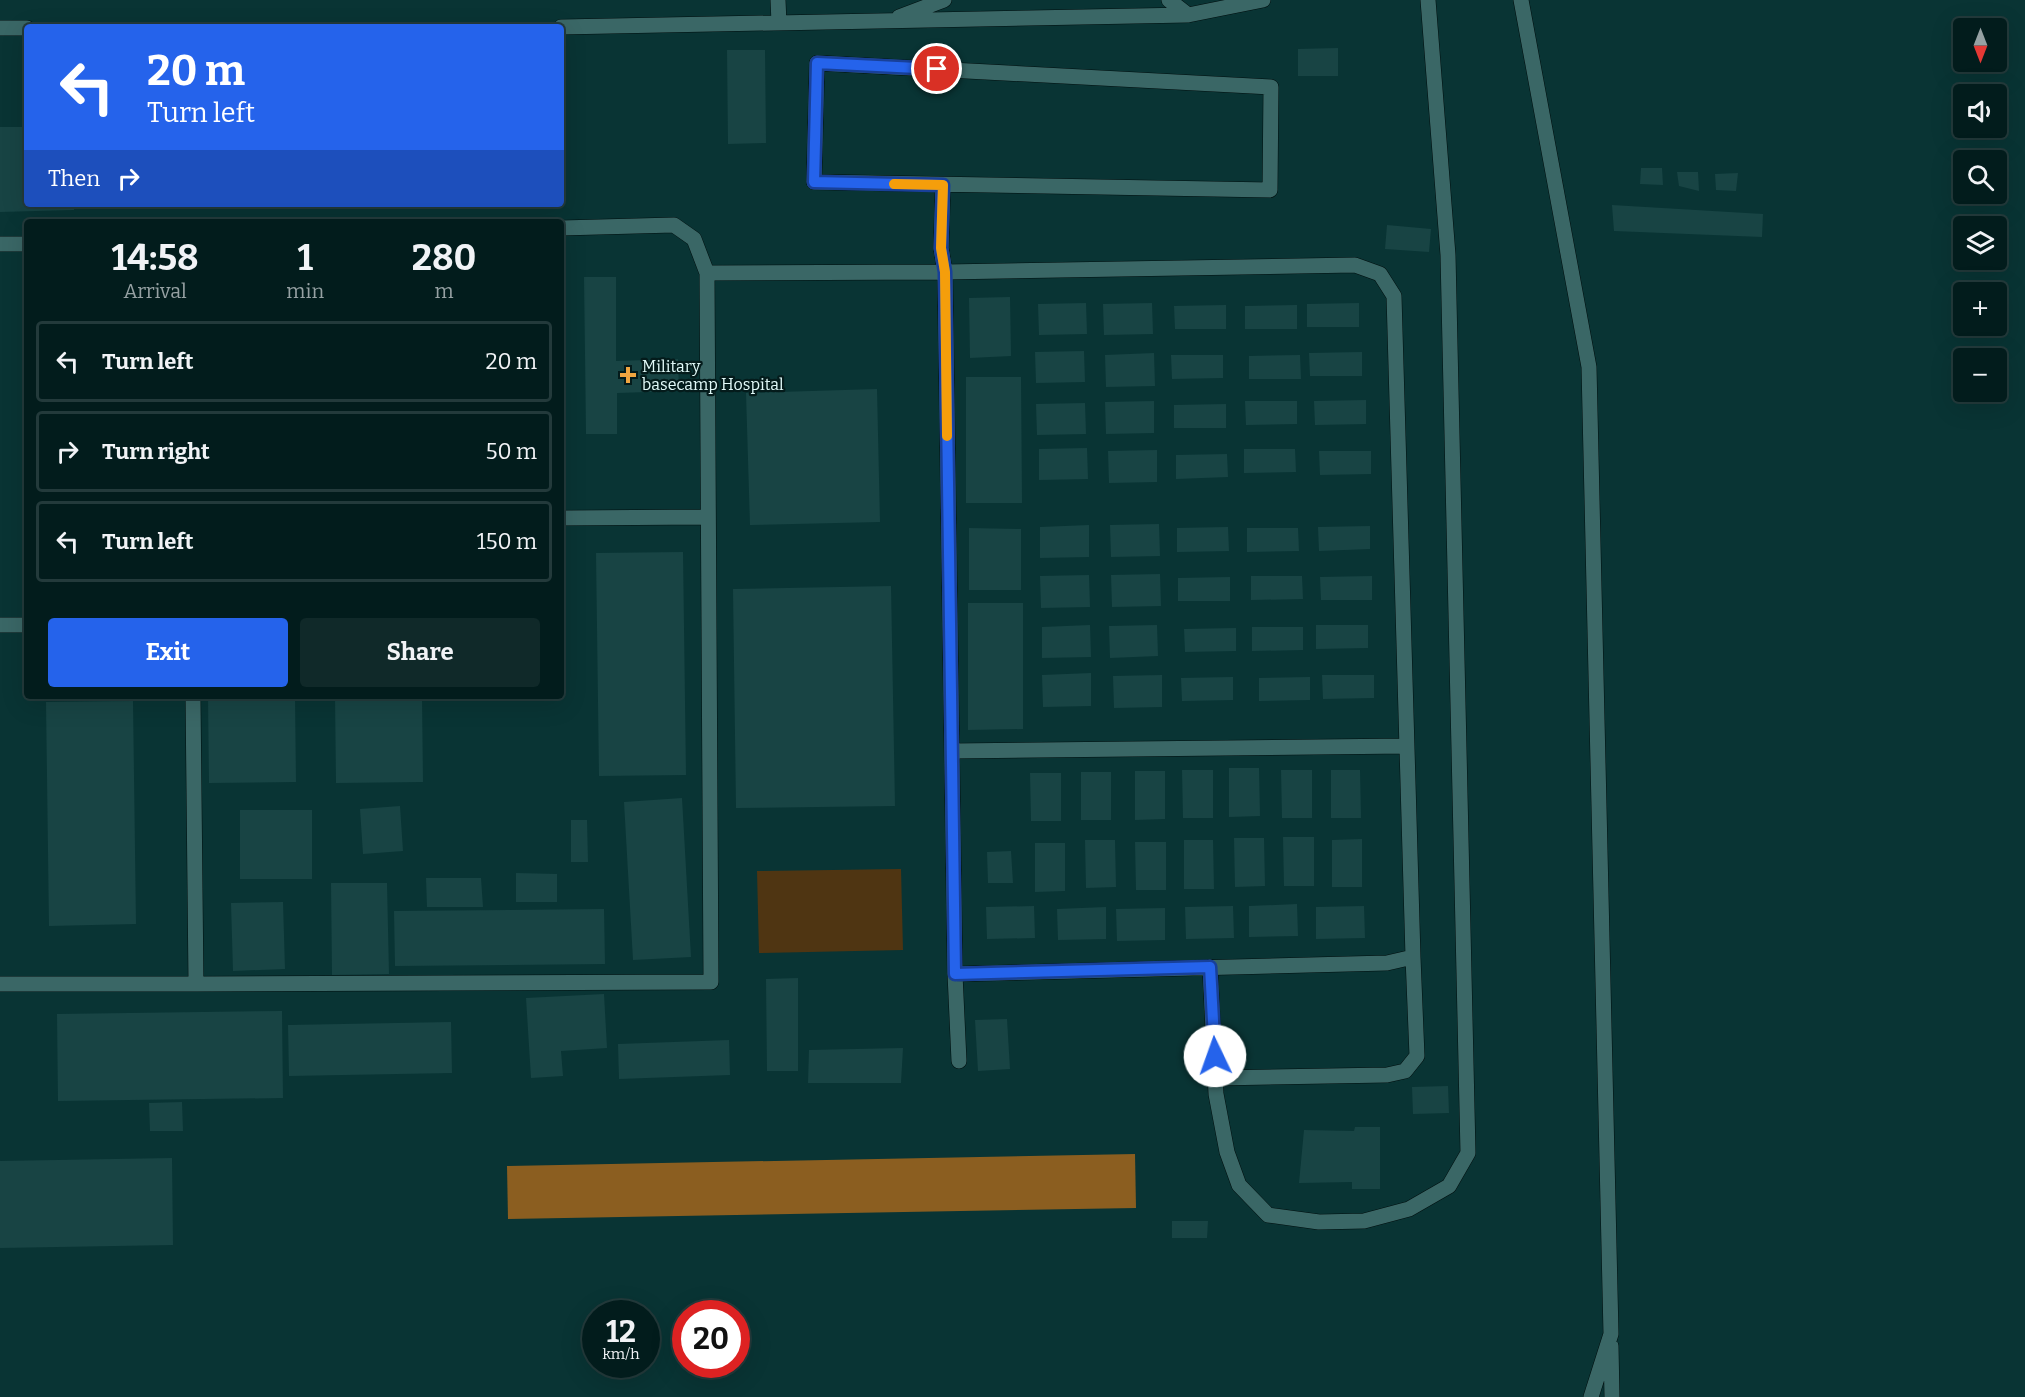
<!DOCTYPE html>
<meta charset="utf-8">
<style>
body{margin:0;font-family:Bitter,serif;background:#102929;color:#f1f3f6;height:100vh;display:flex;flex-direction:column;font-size:22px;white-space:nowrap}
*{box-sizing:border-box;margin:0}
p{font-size:20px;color:#96a1a3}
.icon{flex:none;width:33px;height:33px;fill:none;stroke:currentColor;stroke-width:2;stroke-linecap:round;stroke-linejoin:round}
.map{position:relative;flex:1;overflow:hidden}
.details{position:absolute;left:24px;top:219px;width:540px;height:480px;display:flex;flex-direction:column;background:#021c1c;border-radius:6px;box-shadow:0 6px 24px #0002,0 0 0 2px #233a3b}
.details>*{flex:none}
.hud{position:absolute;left:24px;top:24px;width:540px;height:183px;border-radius:6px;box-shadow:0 6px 24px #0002,0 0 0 2px #233a3b;background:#2563eb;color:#fff;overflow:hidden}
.needle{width:39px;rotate:180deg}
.controls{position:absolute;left:1953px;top:18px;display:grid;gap:12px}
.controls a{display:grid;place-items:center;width:54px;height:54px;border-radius:6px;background:#021c1c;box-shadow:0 6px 24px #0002,0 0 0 2px #233a3b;font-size:30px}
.speed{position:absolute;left:582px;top:1300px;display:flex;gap:12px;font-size:30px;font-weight:700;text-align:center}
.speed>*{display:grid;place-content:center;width:78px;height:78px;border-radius:50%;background:#021c1c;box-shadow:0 6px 24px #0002,0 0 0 2px #233a3b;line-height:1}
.speed small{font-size:15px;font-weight:400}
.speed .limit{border:9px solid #d22;background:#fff;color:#111}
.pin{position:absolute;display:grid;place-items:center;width:51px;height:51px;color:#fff;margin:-26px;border:3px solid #fff;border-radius:50%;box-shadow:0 2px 6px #0007}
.me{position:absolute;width:66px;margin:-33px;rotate:357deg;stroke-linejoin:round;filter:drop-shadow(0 0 4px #0008)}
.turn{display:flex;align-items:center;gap:21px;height:126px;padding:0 24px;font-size:27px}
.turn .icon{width:78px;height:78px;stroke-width:2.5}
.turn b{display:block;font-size:42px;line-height:51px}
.then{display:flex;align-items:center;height:57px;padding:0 24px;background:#0003;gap:12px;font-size:22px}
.eta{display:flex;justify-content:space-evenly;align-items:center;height:102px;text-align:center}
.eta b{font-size:36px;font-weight:700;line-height:42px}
.button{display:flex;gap:12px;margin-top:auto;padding:12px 24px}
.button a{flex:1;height:69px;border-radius:6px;background:#2563eb;color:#fff;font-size:24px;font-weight:700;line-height:69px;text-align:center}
.button a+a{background:#102929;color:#f1f3f6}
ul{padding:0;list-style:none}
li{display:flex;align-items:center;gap:18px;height:81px;margin:0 12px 9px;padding:0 12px;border:3px solid #233a3b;border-radius:6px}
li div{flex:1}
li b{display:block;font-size:22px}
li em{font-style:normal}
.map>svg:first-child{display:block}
.built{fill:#093434;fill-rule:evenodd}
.green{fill:#4f3512}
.water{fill:#8b5e20}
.building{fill:#184444}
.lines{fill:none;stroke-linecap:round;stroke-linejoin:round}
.service-casing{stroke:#000e0e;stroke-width:16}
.service{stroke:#3a6766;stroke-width:15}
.route-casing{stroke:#184099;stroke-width:15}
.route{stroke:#2563eb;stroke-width:10}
.slow{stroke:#f59e0b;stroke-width:10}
.poi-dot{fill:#f1a640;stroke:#041b1b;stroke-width:2}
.labels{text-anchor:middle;stroke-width:4.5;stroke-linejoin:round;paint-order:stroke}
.poi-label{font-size:16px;fill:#e2faf9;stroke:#041b1b;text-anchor:start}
</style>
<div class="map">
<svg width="2025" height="1397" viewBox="0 0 2025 1397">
<rect width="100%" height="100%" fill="#022626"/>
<!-- built -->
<path class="built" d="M0,0H2025V1397H0ZM27,27H561V204H27ZM1964,28H1996V62H1964ZM1964,94H1996V128H1964ZM1964,160H1996V194H1964ZM27,222H561V696H27ZM1964,226H1996V260H1964ZM1964,292H1996V326H1964ZM1964,358H1996V392H1964ZM596,1314H646V1365H596ZM686,1314H736V1365H686Z"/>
<!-- green -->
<path class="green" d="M901,869L903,950L759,953L757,871Z"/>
<!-- water -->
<path class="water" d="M1135,1154L1136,1208L508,1219L507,1166Z"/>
<!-- building -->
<path class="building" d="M1338,48V76H1298V49Z
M727,50H765L766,143L728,144Z
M0,127H27V204H74V210L0,212Z
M1641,168H1662L1663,185L1640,184Z
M1677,172H1698L1699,191L1679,186Z
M1738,173L1736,191L1716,190L1715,174Z
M257,204H343V206L257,209Z
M1612,205L1763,214L1762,237L1614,231Z
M1387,225L1431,229L1429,252L1385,249Z
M584,277H616V361L678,359L679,391L617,393V434H586Z
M1010,297L1011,356L970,358L969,298Z
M1086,303L1087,334L1039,335L1038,304Z
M1152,303L1153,334L1104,335L1103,304Z
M1359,303V327H1307V304Z
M1226,305V329H1175L1174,306Z
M1297,305V329H1245V306Z
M1084,351L1085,382L1036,383L1035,352Z
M1362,352V376H1310L1309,353Z
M1154,353L1155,386L1106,387L1105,355Z
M1171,355H1223V378L1172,379Z
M1300,355L1301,379H1249V356Z
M966,377H1021L1022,503H966Z
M877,389L880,522L750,525L746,393Z
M1366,400V424L1315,425L1314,401Z
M1154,401V433L1106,434L1105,402Z
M1245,401H1297V424L1246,425Z
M1085,403L1086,434L1037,435L1036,404Z
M1226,404V428H1174V405Z
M1087,448L1088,479L1039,480V449Z
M1244,449H1295L1296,472L1244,473Z
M1157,450V482L1109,483L1108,451Z
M1319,451H1371V474L1320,475Z
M1227,454L1228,477L1176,479V455Z
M1159,524L1160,556L1111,557L1110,525Z
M1089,525V557L1040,558V527Z
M1370,526V549L1319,551L1318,527Z
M1228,527L1229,551L1177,552V528Z
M969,528L1021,529V590H969Z
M1247,528H1298L1299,551L1247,552Z
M683,552L686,775L599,776L596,553Z
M1160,574L1161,606L1112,607L1111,575Z
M1089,575L1090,607L1041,608L1040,576Z
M1251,576H1302L1303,599L1251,600Z
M1372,576V600H1321L1320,577Z
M1230,577V601H1178V578Z
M891,586L895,806L736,808L733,589Z
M968,603H1023V729L968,730Z
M1090,625L1091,657L1042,658V627Z
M1157,625L1158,656L1110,658L1109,626Z
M1316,625H1368V648L1316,649Z
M1252,627H1303V650L1252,651Z
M1236,628V651L1185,652L1184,629Z
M1091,673V706L1043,707L1042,675Z
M1162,675V707L1114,708L1113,676Z
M1322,675H1374V698L1323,699Z
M1233,677V700L1182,701L1181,678Z
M1310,677V700L1259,701V678Z
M208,696H295L296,782L209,783Z
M335,696H422L423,782L336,783Z
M133,701L136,924L49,926L46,702Z
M1229,768H1259L1260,816L1229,817Z
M1182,770H1213V818H1183Z
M1281,770H1312V818H1282Z
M1331,770H1360L1361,818H1331Z
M1135,771H1165V819L1135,820Z
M1081,772H1111V820H1081Z
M1030,773H1061V821H1031Z
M682,798L691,957L633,960L624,802Z
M400,806L403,851L363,854L360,809Z
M240,810H312V879H240Z
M571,820H587L588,862H571Z
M1283,837H1314V886H1284Z
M1234,838H1264L1265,886L1235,887Z
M1362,839V887H1332V840Z
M1085,840H1115L1116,887L1086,888Z
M1184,840H1213L1214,889H1184Z
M1135,842H1166V890H1136Z
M1035,843H1065V891L1035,892Z
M1011,851L1013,883H988L987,852Z
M516,873L557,874V902H516Z
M426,878H481L483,907H427Z
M331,883H387L389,974L332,975Z
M283,902L285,969L233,971L231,903Z
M1297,904L1298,936L1249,937V906Z
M1034,906L1035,938L987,939L986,907Z
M1233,906L1234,938L1186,939L1185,907Z
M1364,906L1365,938L1316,939V907Z
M1106,907V939L1058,940L1057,909Z
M1165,908V940L1117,941L1116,909Z
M604,909L605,964L395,966L394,911Z
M798,978V1071H767L766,979Z
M604,994L607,1048L561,1051L563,1076L531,1078L526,998Z
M282,1011L283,1098L58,1101L57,1014Z
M1007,1019L1010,1069L978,1071L975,1020Z
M451,1022L452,1073L289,1076L288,1025Z
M729,1040L730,1075L619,1079L618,1044Z
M903,1048L901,1083H808L809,1050Z
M1448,1086L1449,1113L1413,1114L1412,1087Z
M182,1102L183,1131H150L149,1103Z
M1355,1127H1380V1189H1352V1182L1299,1183L1304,1130L1354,1131Z
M172,1158L173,1245L0,1248V1161Z
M1172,1221H1208L1207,1238H1172Z"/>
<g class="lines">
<defs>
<path id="service" d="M778,0L779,23
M1169,0L1188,15
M1521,0L1589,367L1611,1334L1591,1397
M899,17L944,0
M561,27L1188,15L1263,0
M0,28H27
M817,63L1271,87L1270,190L814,182Z
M943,185L941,248L945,272L1355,265L1380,274L1394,296L1413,957L1387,963L955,974
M561,228L674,225L694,239L707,273L945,272L955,974L959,1061
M0,244H27
M561,518L708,517
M0,625H27
M193,696L196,984L711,982L707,273
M952,751L1407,746
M1210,967L1216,1094L1227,1152L1239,1185L1268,1215L1319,1222L1364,1221L1409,1209L1449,1186L1468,1153L1448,255L1428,0
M0,984H196
M1216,1078L1387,1075L1405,1071L1417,1056L1413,957
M1611,1346L1612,1397"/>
</defs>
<!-- service casing -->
<use href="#service" class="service-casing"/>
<!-- service -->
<use href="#service" class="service"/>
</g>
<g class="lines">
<defs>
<path id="route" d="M937,69L817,63L814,182L943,185L941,248L945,272L955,974L1210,967L1215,1056"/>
</defs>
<!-- route casing -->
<use href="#route" class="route-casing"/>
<!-- route -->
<use href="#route" class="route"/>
<!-- slow -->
<path class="slow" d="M894,184L943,185L941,248L945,272L947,436"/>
</g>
<!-- markers -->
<path class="poi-dot" d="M625 366h6v6h6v6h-6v6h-6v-6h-6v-6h6z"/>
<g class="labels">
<!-- poi labels -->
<g class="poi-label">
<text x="642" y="372">Military<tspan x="642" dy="18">basecamp Hospital</tspan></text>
</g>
</g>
</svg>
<div class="controls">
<a><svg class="needle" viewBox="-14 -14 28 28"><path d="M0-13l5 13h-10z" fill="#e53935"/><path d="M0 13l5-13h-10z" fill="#96a1a3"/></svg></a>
<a><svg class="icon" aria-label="sound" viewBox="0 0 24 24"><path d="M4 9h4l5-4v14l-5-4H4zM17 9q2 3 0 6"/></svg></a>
<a><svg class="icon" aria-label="search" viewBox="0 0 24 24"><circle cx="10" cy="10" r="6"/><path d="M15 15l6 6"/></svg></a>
<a><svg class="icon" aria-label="layers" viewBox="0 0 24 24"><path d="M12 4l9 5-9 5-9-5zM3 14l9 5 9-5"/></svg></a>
<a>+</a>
<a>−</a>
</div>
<div class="speed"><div>12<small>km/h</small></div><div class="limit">20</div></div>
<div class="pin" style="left:937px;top:69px;background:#d93025"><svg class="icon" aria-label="arrive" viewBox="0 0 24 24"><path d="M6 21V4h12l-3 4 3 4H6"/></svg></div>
<svg class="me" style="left:1215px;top:1056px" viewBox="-20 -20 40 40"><circle r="19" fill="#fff"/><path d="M0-13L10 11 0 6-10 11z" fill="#2563eb"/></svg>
<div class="hud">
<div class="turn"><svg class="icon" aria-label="left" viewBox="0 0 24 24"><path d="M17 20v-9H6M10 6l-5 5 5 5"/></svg><div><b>20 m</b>Turn left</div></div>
<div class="then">Then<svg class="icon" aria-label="right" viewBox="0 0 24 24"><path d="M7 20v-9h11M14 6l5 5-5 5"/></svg></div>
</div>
<section class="details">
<div class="eta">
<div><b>14:58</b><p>Arrival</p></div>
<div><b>1</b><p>min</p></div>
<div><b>280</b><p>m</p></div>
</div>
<ul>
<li><svg class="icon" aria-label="left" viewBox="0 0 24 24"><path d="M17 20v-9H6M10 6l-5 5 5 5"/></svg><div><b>Turn left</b></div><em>20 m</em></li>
<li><svg class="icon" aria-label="right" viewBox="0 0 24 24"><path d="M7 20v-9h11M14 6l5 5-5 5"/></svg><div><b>Turn right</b></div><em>50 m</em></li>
<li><svg class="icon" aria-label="left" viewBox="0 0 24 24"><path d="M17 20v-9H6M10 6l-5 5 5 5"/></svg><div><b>Turn left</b></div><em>150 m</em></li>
</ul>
<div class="button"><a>Exit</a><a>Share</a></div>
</section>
</div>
